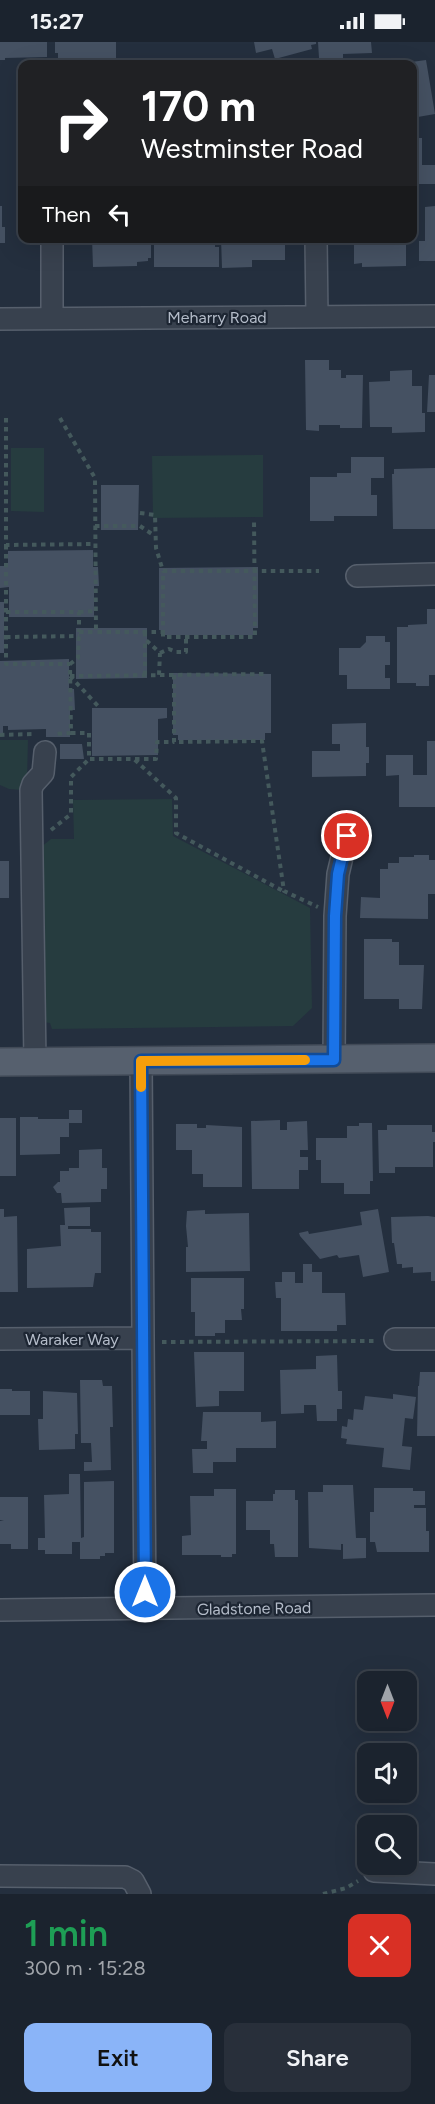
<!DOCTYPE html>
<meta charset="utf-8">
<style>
body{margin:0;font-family:Figtree,sans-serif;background:#282f3a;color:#f1f3f6;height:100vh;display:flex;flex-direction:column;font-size:22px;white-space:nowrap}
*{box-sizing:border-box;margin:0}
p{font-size:20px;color:#a0a4aa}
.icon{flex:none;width:33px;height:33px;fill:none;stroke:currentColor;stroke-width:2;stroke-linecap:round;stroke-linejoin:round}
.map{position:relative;height:1852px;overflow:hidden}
.panel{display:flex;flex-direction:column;background:#1b232e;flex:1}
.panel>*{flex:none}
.guide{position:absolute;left:18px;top:18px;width:399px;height:183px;border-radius:12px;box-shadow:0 6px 24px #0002,0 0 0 2px #39404a;background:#202124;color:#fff;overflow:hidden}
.needle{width:39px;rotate:180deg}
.buttons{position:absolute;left:357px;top:1629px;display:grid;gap:12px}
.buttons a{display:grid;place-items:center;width:60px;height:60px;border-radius:12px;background:#1b232e;box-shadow:0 6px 24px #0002,0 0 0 2px #39404a;font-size:30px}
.pin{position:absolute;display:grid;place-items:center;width:51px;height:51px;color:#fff;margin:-26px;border:3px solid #fff;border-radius:50%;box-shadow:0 2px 6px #0007}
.me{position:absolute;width:66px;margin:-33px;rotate:0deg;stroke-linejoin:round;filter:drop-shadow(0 0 4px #0008)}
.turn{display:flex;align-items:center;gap:21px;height:126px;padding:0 24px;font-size:27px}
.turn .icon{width:78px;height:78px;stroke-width:2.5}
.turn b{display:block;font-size:42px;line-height:51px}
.then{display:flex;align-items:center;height:57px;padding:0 24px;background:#0003;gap:12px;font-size:22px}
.round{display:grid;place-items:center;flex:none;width:63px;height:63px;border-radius:12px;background:#282f3a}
.headline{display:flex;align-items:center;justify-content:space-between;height:102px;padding:0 24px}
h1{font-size:36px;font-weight:600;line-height:45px;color:#1e9e55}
.primary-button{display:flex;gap:12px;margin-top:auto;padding:12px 24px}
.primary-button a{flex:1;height:69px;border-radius:12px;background:#8ab4f8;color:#111;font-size:24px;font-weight:600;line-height:69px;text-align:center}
.primary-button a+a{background:#282f3a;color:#f1f3f6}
.status{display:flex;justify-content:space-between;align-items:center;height:42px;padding:0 30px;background:#1b232e;direction:ltr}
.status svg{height:16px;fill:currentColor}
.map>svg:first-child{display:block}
.green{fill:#263c3f}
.building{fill:#455162}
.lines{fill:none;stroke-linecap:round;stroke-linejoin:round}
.minor-casing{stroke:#565f6c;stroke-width:24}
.major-casing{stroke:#414a57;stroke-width:30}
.path{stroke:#44595c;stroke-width:4;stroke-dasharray:4.5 4.5;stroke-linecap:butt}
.minor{stroke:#38414e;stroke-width:21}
.major{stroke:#56606e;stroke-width:27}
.route-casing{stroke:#114b97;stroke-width:15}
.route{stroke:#1a73e8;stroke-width:10}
.slow{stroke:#f59e0b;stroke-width:10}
.labels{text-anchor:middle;stroke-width:4.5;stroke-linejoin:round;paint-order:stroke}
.street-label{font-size:16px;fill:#b4bcc9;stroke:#1d2633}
</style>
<div class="status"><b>15:27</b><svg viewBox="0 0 49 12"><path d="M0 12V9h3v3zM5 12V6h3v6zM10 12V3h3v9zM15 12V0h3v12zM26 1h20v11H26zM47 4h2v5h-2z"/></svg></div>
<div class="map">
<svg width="435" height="1852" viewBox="0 0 435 1852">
<rect width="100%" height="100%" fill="#242f3e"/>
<!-- green -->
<path class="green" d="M11,406H44V470L11,469Z
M263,413V475L153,476L152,414Z
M0,698H28L27,737L22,748L9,747L0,743Z
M172,757L173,794L310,866L312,966L293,984L52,987L50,981L43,980L41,805L51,797H74L73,758Z"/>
<!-- building -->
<path class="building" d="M0,0H47V15L5,16V18H0Z
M55,0H116V18H75V20L58,19V11H55Z
M254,0H316V2L311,3L312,7L275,17L272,7L256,11Z
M318,0H371L372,11L343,12V16H319Z
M426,18L435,72L412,76V22L404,21Z
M412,96H422V123H435V142H412Z
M0,164H2V185H5V201H0Z
M435,164V219H419V199H425V165Z
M92,196H151V216H148V219L137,220V224L93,225Z
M154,196H198V202H215V205H219V225H154Z
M221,196L285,197V218H252V225L222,226Z
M359,196H406V224L362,225V221L354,222V200H359Z
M305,318H329V328H341V336H346V333H363L362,386H340V383H319V389L306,388Z
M412,328V344H422V371H425V390L392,391V385H370L369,340L390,339V329Z
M429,333H435V370H427Z
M351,415H384V436H371V453H377V474H334V479H310V435H337V431H351Z
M435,426V487H393L392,432H394V427Z
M101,443H139L138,488H101Z
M93,508V525H98L99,544H94V575H9V545L0,546V524H8V509Z
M258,525V586H253V593H165V588H159V526Z
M0,560H4V611H0Z
M427,567H435V633H429V644H416V641H397V585H408V583L427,582Z
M76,586H147V636L76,637Z
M366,594H385V600H390V623H385V636H390V647H347V633H339V606H360L366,600Z
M69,617V647H74L75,668H70V695H46V687L8,688V684H3V692H0V619Z
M173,631L271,632V691H265V698H178V693H173Z
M92,666H167V676L158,677V713L92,714Z
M366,681V705H369V721H366V734L312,735V709H340V702H332V682Z
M427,699H435V765H399V733L386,734V713H413V733H427Z
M60,702H82L84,717H60Z
M414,813H429V818H435V852H428V877L360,876L361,855L380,856V827H388V821H399V815H414Z
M0,819H9V856H0Z
M364,897H392V900H399V923H424L422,967H399V957H364Z
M69,1068H82V1081H69V1095H60V1112L20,1113V1075H38V1077H69Z
M0,1076H16V1134H0Z
M280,1078V1088H287V1080L307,1079L308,1108H300V1115H308V1128H299V1147H252L251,1079Z
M359,1081H372L373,1139H370V1152H344V1141H321V1118H316V1096H347V1084H359Z
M176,1082H197V1086H206V1083L242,1085V1145H203V1132H192V1108H176Z
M387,1083H432V1090H435V1100H433V1125H395V1131H379L378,1088H387Z
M102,1107V1126H107V1147H101V1160L62,1161L61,1151H57L53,1145L58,1140H60V1129H69V1126H79V1108Z
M90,1165V1184H68V1187H91V1190H101V1231H95L93,1245L27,1246V1207L61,1204L60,1183H65L64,1166Z
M0,1167H4V1175L17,1174L18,1250H0Z
M378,1167L389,1230L363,1235L359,1213L339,1216L337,1213L320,1217L300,1194L299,1191L308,1189L309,1192L362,1183L360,1170Z
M205,1168V1172L249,1171L250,1229L186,1230V1205H188L186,1184L187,1169Z
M428,1174L435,1175V1239H431V1230L413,1231V1225L402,1226V1222H397L394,1201H392L391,1175Z
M303,1222H312V1230H322V1251H345L346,1283H337V1289H281V1256H276L275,1240H282V1230H295V1241H303Z
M191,1236H244V1267H241L242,1278H225V1291H215V1294H195V1270H191Z
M194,1310H244V1349H219V1364L196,1365Z
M337,1313L338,1349H342V1367H337V1379H317L316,1363H304V1371L281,1372L280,1328L316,1327V1314Z
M420,1330H435V1394H417L418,1344H419Z
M80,1338H102L103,1344H112L113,1385H110L111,1428L84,1429V1420H92L91,1401H81Z
M0,1347H12V1349H30V1373H0Z
M43,1349L77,1351L78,1392H75V1407L39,1408L38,1377H43Z
M393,1352L416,1355L413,1377L405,1376L402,1404L412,1405L410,1428L382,1425L384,1406L346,1402L347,1397L341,1396L342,1384L347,1385L348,1377L353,1378L354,1367L363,1368L365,1354L393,1357Z
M203,1370H261V1380L276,1379V1406H236V1420H213V1431H193L192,1407H207V1399H201Z
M69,1432H80L81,1496L84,1495V1440L114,1439V1511H105V1514H100V1517H80V1500H72V1512H45V1508H38V1496H45L44,1453L69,1452Z
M323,1443H353L356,1496H366V1516L343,1517V1502H341V1508L309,1506L308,1450H323Z
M374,1446H413V1449H425V1463H414V1466H426V1489H429V1510H377L375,1500H370V1470H374Z
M214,1447H236V1512H232V1515H221V1513H182V1494L191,1493L190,1454H214Z
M275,1448H295V1458H298V1515H275L274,1502H270V1488H246V1459H273V1452H275Z
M0,1455H28V1507H11V1502H0V1479H4L0,1478Z"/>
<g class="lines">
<defs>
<path id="minor" d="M316,196L317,275
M52,276V196
M0,277L435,274
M357,534L435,532
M334,1018L335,874L338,832L347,794
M141,1019L145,1567
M35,1020L31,748L33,742L43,731L45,710
M0,1297L143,1296
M395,1297H435
M0,1568L435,1563
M374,1829L435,1832
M0,1834L125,1835L133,1839L140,1852"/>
<path id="major" d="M0,1020L435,1016"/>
</defs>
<!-- minor casing -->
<use href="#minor" class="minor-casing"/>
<!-- major casing -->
<use href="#major" class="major-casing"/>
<!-- path -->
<path class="path" d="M6,376V503L95,502
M60,376L95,436L96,590H163V529
M140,471L155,473L156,506L163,529H319
M95,484H140L155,494
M6,503V622H70L71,691L55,692
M6,570H79V590
M79,570L96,569
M145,590V597L160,611L159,633
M163,590V595H255L254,476
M6,595L79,594
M160,611L169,607L176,610H186V595
M70,622L78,616L79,590H96
M145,633V598
M174,633V700L262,699L284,849L318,865
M70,634L267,632
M70,634L98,664
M71,691H89V717H134L176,756V791L283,849
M0,693L35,692
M135,717H156L157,700H174
M51,788L71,772V735L89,717
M162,1300L376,1299
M323,1852L346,1846L358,1839"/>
<!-- minor -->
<use href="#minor" class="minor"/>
<!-- major -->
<use href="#major" class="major"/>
</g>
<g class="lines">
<defs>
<path id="route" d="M145,1550L141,1019L334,1018L335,874L338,832L347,794"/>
</defs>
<!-- route casing -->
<use href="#route" class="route-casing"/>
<!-- route -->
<use href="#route" class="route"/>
<!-- slow -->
<path class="slow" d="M141,1045V1019L305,1018"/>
</g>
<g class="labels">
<!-- street labels -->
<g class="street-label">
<text x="217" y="281">Meharry Road</text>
<text x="72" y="1303">Waraker Way</text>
<text transform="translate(254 1566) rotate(-1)" y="6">Gladstone Road</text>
</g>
</g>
</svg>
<div class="buttons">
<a><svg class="needle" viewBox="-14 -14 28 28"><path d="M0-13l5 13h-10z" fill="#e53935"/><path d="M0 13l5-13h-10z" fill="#a0a4aa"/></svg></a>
<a><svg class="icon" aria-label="sound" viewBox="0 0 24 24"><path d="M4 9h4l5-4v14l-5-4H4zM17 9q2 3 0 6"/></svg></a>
<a><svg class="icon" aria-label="search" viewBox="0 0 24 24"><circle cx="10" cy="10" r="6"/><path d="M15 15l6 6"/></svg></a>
</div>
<div class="pin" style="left:347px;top:794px;background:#d93025"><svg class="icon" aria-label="arrive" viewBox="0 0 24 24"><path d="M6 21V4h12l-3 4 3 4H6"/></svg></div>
<svg class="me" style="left:145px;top:1550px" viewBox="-20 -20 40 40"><circle r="17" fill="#1a73e8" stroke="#fff" stroke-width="3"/><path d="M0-11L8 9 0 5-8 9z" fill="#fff"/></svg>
<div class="guide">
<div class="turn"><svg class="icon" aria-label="right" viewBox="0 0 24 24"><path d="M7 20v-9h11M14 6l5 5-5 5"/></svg><div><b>170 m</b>Westminster Road</div></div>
<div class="then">Then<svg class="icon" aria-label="left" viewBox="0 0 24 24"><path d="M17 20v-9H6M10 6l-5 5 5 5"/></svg></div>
</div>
</div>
<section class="panel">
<div class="headline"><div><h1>1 min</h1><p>300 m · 15:28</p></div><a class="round" style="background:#d93025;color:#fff"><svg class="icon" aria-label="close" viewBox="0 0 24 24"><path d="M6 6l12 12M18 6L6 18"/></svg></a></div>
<div class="primary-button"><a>Exit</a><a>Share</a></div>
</section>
